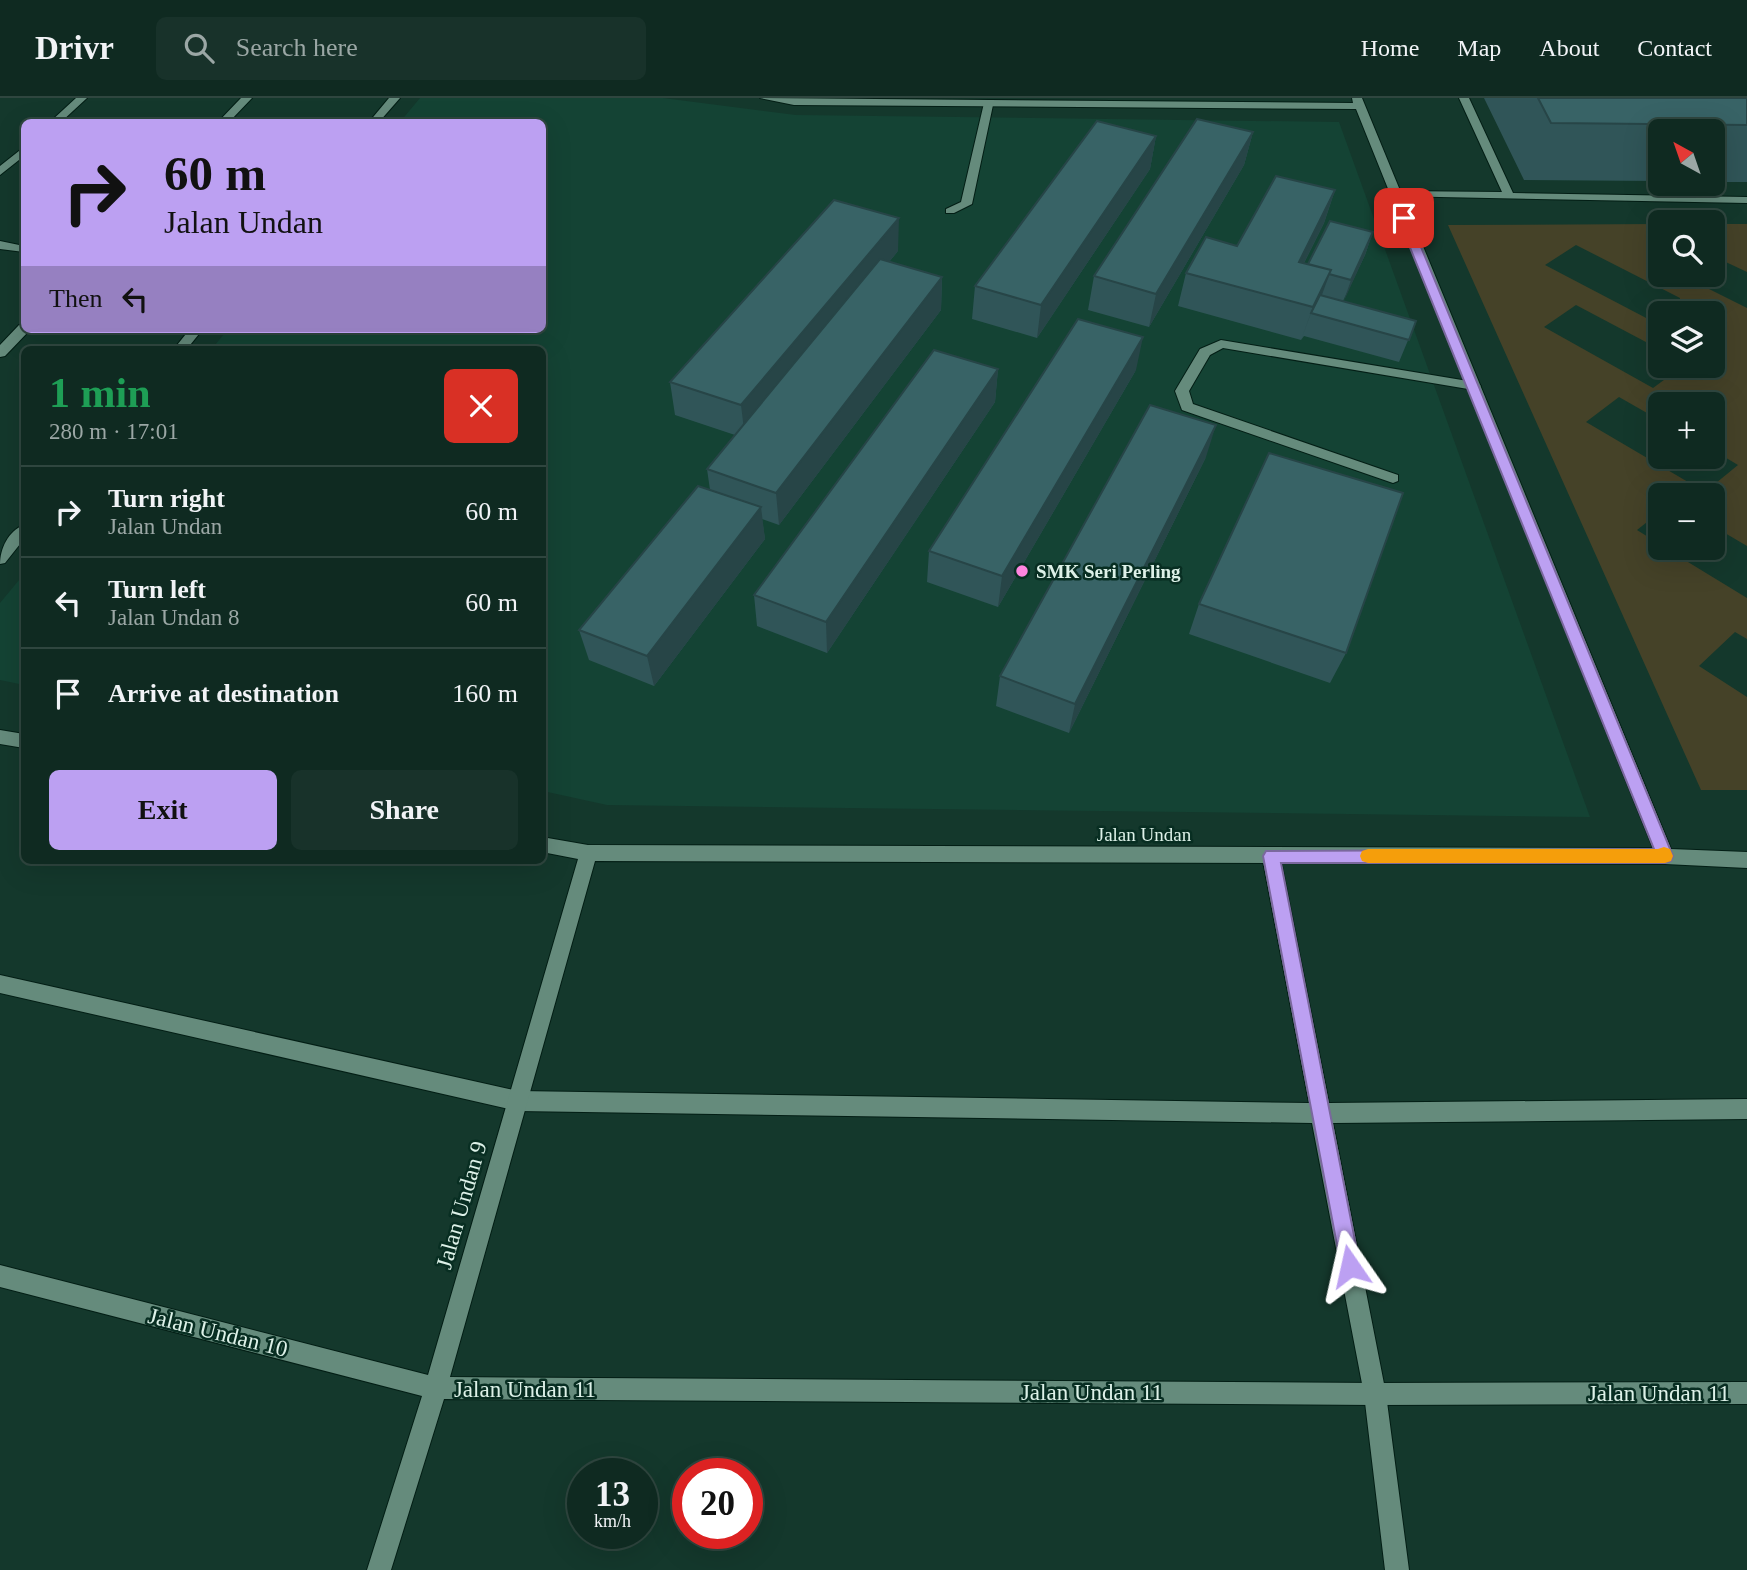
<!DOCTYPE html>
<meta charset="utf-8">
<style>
body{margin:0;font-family:"Times New Roman",serif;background:#18322a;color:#f1f3f6;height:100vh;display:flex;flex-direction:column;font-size:26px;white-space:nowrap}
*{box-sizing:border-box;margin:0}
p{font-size:23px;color:#9ba7a5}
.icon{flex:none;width:38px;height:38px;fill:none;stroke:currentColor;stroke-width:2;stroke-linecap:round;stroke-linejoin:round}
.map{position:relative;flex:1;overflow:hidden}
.details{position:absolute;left:21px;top:248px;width:525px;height:518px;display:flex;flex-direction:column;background:#0f2a21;border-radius:10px;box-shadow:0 7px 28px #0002,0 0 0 2px #2f463f}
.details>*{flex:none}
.guide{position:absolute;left:21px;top:21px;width:525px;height:214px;border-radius:10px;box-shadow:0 7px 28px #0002,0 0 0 2px #2f463f;background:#bca0f2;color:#111;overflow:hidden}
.needle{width:46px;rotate:320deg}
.controls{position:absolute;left:1648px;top:21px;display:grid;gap:14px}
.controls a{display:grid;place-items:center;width:77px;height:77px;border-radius:10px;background:#0f2a21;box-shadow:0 7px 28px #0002,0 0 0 2px #2f463f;font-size:35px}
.speed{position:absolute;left:567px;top:1360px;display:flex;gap:14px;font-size:35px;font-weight:700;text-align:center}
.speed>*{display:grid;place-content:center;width:91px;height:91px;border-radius:50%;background:#0f2a21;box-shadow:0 7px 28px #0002,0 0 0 2px #2f463f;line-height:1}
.speed small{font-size:18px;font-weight:400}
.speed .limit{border:10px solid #d22;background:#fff;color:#111}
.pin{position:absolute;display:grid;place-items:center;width:60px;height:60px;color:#fff;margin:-30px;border-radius:14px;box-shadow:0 4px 10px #0006}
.me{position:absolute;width:77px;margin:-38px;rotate:349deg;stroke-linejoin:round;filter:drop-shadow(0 0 5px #0008)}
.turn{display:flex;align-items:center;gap:24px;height:147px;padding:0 28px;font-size:32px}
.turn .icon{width:91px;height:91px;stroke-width:2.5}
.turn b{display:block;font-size:49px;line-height:60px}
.then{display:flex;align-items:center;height:66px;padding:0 28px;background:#0003;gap:14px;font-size:26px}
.round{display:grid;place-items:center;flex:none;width:74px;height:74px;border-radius:10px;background:#18322a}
.overview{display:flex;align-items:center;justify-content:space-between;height:119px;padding:0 28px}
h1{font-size:42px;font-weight:600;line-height:52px;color:#1e9e55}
.cta{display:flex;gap:14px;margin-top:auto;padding:14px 28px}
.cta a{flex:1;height:80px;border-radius:10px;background:#bca0f2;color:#111;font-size:28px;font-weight:600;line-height:80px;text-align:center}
.cta a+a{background:#18322a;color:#f1f3f6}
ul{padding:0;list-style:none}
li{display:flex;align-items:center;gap:21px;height:91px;padding:0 28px;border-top:2px solid #2f463f}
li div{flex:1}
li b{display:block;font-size:26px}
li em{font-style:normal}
header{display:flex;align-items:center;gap:42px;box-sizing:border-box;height:98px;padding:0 35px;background:#0f2a21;border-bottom:2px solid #2f463f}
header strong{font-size:33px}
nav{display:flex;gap:38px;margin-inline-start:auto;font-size:24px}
.search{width:490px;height:63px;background:#18322a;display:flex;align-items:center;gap:18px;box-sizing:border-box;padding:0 24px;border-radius:10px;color:#9ba7a5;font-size:26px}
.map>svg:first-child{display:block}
.built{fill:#144334}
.green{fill:#454228;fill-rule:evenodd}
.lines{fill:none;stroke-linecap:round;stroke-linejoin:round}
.service-casing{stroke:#031e15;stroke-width:2}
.minor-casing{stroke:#031e15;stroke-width:2}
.service{fill:#658b7c;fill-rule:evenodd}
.minor{fill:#658b7c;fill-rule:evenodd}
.wall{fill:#305558}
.shaded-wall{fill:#274547}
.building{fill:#386366;stroke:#274547;stroke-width:2}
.route{fill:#bca0f2;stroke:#7a689d;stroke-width:2}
.slow{fill:#f59e0b}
.poi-dot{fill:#ff85df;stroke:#082e22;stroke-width:2.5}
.labels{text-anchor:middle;stroke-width:5;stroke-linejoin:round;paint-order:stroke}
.poi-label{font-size:19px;font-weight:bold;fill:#ddf1e8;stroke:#082e22;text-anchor:start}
.street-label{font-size:19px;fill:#ddf1e8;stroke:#082e22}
.near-street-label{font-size:23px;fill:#ddf1e8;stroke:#082e22}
</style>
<header>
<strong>Drivr</strong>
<div class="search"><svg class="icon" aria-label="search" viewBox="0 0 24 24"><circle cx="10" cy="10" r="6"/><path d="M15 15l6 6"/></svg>Search here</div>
<nav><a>Home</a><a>Map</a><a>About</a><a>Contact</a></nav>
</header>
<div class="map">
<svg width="1747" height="1472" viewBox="0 0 1747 1472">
<rect width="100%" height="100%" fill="#14382c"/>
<!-- built -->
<path class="built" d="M420,0H663L796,17L1339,24L1590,719L607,707L543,693L542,252H211L228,231H542V24H400Z
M24,476V587L0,582V505Z"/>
<!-- green -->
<path class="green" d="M1661,126V177H1681L1747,210V448L1713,428V397H1661V413L1637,432L1661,447V450H1665L1747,500V541L1735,534L1699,568L1747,599V692H1701L1448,127ZM1576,147L1680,200V201L1650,222L1545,167ZM1576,207L1661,252V215H1713V268H1683L1653,290L1544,229ZM1619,299L1661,323V306H1713V352L1738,367L1705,394L1586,324Z
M1713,126H1747V174L1713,158Z"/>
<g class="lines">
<defs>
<path id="service" d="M241,0H252L229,24H218Z
M1459,0H1469L1513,95L1747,99V105L1390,98V94L1394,93L1502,94Z
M984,5L993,7L972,106L954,115H946V111L961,104Z
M0,143L24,148V154L0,151Z
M24,226V231H30L29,233L5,258L0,259V247L19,227Z
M1221,242L1474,284L1481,288L1474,292L1223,250L1210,257L1189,293L1193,306L1398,377V383L1393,385L1182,312L1175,293L1200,251Z
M1271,750L1277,753L1280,758L1329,1005L1747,1001V1021L1333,1025L1386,1296L1409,1472H1385L1364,1296L1312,1025L518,1013L0,895V877L518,993L1309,1005L1262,758L1265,753Z"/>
<path id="minor" d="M76,0H87L61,24H50Z
M389,0H400L379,24H369Z
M760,0L1353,5L1352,0H1362L1671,751L1747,754V770L1665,766L595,763L450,1279L1375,1285L1747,1284V1306L1375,1307L444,1301L391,1472H367L422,1298L0,1189V1167L428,1277L578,761L542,754V739L588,747L1653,750L1356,11L794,7Z
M24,49V58L0,77V68Z
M190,231H203L186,252H173Z
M24,427V441L5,465L0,466C0,451 8,433 24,427Z
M0,632L24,636V650L0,646Z"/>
</defs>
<!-- service casing -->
<use href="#service" class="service-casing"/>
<!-- minor casing -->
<use href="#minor" class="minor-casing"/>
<!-- service -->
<use href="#service" class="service"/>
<!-- minor -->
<use href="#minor" class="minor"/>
</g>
<!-- wall -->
<path class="wall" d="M1484,0H1747V84H1713V33H1661V83L1524,82Z
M1253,34L1244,67L1149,229L1088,212L1094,178Z
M1156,38L1150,71L1037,240L972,221L975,188Z
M1335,92L1324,125L1304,165L1308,166L1373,134L1365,157L1343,203L1416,223L1399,264L1304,238L1301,242L1178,208L1186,175L1237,148Z
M898,153L889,164L942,179L941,212L779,427L762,421L765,441L654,588L589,562L579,532L710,392L707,371L735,337L675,317L670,284Z
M998,271L995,304L827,555L757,528L754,497Z
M1136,272L998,509L927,484L929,453Z
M1206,359L1069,635L996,608L1000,578Z
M1199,506L1346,555L1330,585L1189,536Z"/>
<!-- shaded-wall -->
<path class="shaded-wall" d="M1253,34L1244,67L1149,229L1156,196Z
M1156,38L1150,71L1037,240L1041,207Z
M1335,92L1324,125L1288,197L1299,164Z
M899,120L898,153L745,340L741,307Z
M1373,134L1365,157L1343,205L1351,182Z
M1331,172L1319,205L1311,215L1301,242L1313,209Z
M942,179L941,212L779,427L776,395Z
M1143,239L1136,272L998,509L1002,478Z
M998,271L995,304L827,555L826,524Z
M1216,327L1206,359L1069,635L1075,606Z
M761,409L765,441L654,588L647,558Z"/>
<!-- building -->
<path class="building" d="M1538,0H1747V27L1551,25Z
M1197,21L1253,34L1156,196L1094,178Z
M1097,23L1156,38L1041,207L975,188Z
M1276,78L1335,92L1299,164L1331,172L1313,209L1186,175L1206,139L1237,148Z
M834,102L899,120L741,307L670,284Z
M1330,123L1373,134L1351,182L1329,176L1331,172L1308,166Z
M880,161L942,179L776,395L707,371Z
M1320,197L1416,223L1409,242L1311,215Z
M1078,221L1143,239L1002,478L929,453Z
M934,252L998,271L826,524L754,497Z
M1150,307L1216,327L1075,606L1000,578Z
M1269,355L1403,395L1346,555L1199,506Z
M698,388L761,409L647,558L579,532Z"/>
<!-- route -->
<path class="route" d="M1400,118L1409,120L1673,758L1671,763L1665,765H1281L1360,1168L1357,1175L1350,1178L1343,1175L1341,1168L1263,758L1266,753L1654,751L1398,120Z"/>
<!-- slow -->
<path class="slow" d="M1664,749L1670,751L1673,758L1671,763L1665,765H1368L1362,763L1360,758L1362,753L1368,751H1658Z"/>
<!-- markers -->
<circle class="poi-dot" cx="1022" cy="473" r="7"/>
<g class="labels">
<!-- poi labels -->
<g class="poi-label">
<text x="1036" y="480">SMK Seri Perling</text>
</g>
<!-- street labels -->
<g class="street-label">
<text x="1144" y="743">Jalan Undan</text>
</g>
<!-- near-street labels -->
<g class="near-street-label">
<text transform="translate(461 1107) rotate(-74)" y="8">Jalan Undan 9</text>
<text transform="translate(218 1234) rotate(14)" y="8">Jalan Undan 10</text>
<text x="525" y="1299">Jalan Undan 11</text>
<text x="1092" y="1302">Jalan Undan 11</text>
<text x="1659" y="1303">Jalan Undan 11</text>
</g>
</g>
</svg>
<div class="controls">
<a><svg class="needle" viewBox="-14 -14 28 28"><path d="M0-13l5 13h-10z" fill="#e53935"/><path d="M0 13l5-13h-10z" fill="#9ba7a5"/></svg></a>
<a><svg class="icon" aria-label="search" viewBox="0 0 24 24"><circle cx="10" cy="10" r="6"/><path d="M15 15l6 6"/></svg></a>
<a><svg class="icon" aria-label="layers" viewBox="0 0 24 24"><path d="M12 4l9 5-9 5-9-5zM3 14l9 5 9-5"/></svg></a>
<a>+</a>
<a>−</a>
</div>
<div class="speed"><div>13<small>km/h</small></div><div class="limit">20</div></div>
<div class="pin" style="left:1404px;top:120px;background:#d93025"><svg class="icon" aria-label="arrive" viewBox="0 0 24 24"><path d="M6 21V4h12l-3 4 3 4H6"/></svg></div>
<svg class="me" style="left:1350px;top:1168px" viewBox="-20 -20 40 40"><path d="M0-17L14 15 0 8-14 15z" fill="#bca0f2" stroke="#fff" stroke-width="4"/></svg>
<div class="guide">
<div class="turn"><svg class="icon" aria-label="right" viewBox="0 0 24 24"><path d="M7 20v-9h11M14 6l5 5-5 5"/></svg><div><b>60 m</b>Jalan Undan</div></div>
<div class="then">Then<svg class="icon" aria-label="left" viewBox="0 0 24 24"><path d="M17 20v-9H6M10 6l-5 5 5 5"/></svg></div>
</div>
<section class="details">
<div class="overview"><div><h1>1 min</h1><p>280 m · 17:01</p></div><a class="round" style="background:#d93025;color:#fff"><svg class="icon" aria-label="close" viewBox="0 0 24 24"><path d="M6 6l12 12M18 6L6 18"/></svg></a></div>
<ul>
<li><svg class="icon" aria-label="right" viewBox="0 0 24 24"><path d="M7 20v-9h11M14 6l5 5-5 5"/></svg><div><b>Turn right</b><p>Jalan Undan</p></div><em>60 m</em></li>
<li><svg class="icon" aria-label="left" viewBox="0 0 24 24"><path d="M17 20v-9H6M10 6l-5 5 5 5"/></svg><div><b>Turn left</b><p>Jalan Undan 8</p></div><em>60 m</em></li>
<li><svg class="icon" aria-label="arrive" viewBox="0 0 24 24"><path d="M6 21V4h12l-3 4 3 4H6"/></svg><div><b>Arrive at destination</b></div><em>160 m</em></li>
</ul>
<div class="cta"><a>Exit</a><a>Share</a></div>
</section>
</div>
